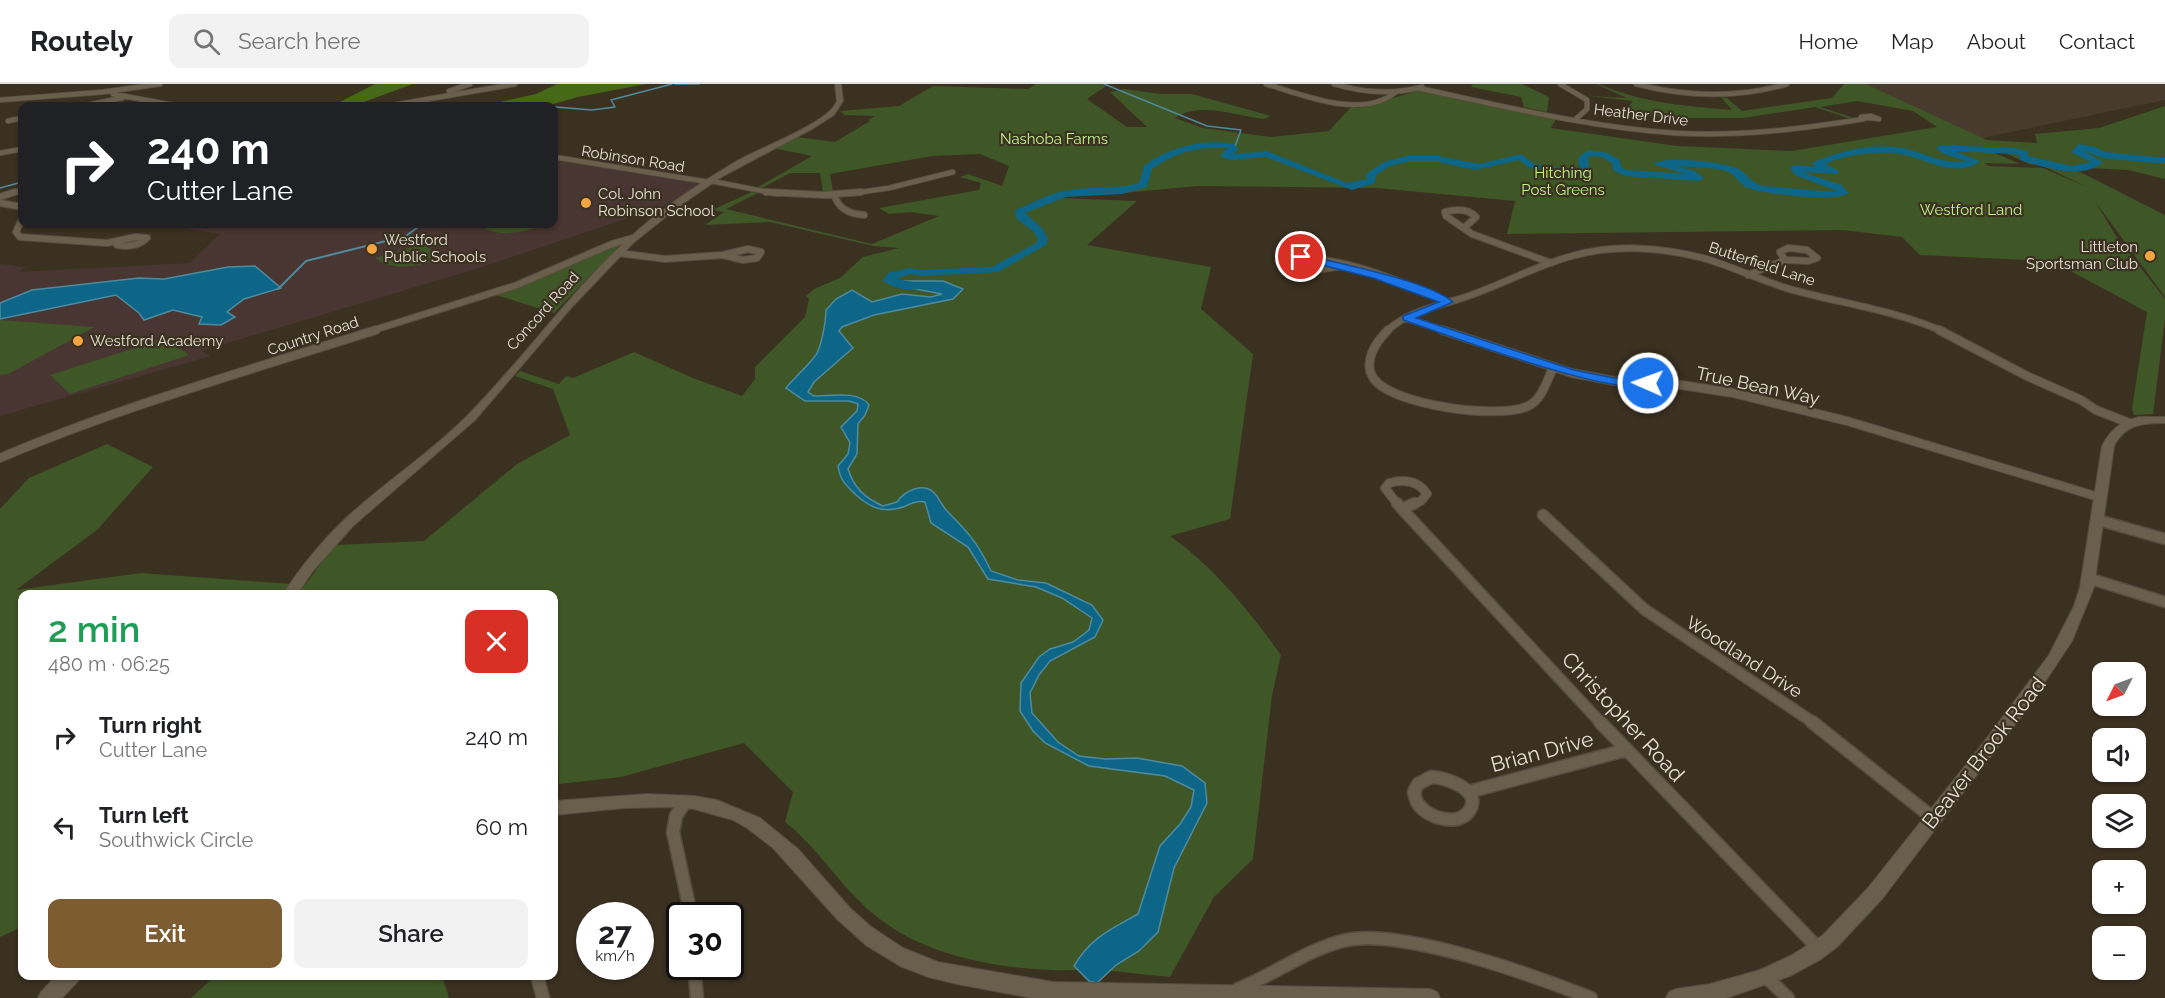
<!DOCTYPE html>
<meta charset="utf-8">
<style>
body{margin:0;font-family:Raleway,sans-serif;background:#f2f2f2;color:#202124;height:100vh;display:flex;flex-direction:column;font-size:22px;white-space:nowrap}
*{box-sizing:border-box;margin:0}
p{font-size:20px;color:#757577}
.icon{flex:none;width:33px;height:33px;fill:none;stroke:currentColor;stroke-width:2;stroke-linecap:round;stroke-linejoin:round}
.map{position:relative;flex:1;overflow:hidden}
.panel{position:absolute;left:18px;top:506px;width:540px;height:390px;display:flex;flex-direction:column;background:#fff;border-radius:12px;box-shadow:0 2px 4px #0004}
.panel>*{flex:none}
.top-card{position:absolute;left:18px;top:18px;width:540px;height:126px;border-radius:12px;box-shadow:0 2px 4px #0004;background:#202124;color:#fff;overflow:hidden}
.needle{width:39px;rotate:228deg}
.controls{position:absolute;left:2092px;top:578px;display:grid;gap:12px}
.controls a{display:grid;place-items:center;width:54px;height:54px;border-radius:12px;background:#fff;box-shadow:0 2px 4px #0004;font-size:30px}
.speed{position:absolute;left:576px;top:818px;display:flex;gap:12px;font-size:30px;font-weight:700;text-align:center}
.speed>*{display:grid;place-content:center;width:78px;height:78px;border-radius:50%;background:#fff;box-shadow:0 2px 4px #0004;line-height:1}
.speed small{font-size:15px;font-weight:400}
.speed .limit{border:3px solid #111;border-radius:9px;background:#fff;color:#111}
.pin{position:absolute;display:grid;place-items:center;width:51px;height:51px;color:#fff;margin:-26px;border:3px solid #fff;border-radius:50%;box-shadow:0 2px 6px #0007}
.me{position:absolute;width:66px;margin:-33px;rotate:272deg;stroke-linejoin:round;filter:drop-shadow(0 0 4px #0008)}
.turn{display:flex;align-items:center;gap:21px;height:126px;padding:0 30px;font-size:27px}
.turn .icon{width:78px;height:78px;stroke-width:2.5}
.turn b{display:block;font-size:42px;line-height:51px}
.round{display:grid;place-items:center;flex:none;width:63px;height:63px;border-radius:12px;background:#f2f2f2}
.headline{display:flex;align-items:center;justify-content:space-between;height:102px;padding:0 30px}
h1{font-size:36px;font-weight:600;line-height:45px;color:#1e9e55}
.action{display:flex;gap:12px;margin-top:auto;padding:12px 30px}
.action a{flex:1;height:69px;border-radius:12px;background:#7e5c31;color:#fff;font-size:24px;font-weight:600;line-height:69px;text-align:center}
.action a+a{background:#f2f2f2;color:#202124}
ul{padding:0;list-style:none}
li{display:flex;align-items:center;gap:18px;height:90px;padding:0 30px}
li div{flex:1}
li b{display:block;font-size:22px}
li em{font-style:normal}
header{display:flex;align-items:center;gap:36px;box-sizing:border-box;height:84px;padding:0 30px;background:#fff;border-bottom:2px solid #e0e0e0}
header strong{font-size:28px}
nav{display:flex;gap:33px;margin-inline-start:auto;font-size:21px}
.search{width:420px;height:54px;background:#f2f2f2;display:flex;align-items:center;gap:15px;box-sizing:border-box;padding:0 21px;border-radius:12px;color:#757577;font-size:22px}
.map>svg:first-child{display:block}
.commercial{fill:#483b2d}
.education{fill:#493531}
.green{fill:#3f5626;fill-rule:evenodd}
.forest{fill:#466917}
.water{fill:#0d6688;stroke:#4e8b9f;stroke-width:1.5}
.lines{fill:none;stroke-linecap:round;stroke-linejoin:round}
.stream-far1{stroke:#4e8b9f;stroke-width:1.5}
.stream{stroke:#4e8b9f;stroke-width:2}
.river{fill:#0d6688;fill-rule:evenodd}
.street-far4-casing{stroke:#554d3e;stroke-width:6}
.street-far3-casing{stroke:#554d3e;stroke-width:8}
.street-far2-casing{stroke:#554d3e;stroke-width:10}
.street-far1-casing{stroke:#554d3e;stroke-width:13}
.street-casing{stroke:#554d3e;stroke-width:15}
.secondary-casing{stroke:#554d3e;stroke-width:2}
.street-far4{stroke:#6a5f4d;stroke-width:4.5}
.street-far3{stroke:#6a5f4d;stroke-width:6}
.street-far2{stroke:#6a5f4d;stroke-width:8}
.street-far1{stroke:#6a5f4d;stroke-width:10}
.street{stroke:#6a5f4d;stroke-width:12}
.secondary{fill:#6a5f4d;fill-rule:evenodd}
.route{fill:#1a73e8;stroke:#114b97;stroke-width:1.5}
.poi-dot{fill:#f2a541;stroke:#3b3121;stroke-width:2}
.labels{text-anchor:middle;stroke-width:4.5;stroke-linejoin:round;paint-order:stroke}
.far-street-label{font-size:15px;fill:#e6e0d6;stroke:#3b3121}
.far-park-label{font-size:15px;fill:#bdf287;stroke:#3b3121}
.far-poi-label{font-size:15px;fill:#e6e0d6;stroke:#3b3121;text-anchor:start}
.street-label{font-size:18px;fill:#e6e0d6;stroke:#3b3121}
.near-street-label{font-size:21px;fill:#e6e0d6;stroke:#3b3121}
</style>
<header>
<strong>Routely</strong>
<div class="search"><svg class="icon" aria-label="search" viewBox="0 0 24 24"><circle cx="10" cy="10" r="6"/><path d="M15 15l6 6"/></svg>Search here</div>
<nav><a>Home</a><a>Map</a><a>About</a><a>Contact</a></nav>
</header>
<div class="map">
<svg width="2165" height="914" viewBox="0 0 2165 914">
<rect width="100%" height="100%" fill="#3b3121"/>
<!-- commercial -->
<path class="commercial" d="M1866,0H2165V16L1982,54Z"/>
<!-- education -->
<path class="education" d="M554,76L696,99L697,102L667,121L476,185L201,267L211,272L0,332V180L26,183L19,188L190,179L220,150L158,140H554Z"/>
<!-- green -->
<path class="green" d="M1036,0H1109L1087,15L1127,43H1147L1110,8L1124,5L1161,10H1192L1271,32L1264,35C1236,32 1200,17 1175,34L1203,44L1271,53L1329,47L1351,23L1359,24L1420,6L1557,33L1551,44L1677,62L1792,67L1937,43L1913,27L1857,17L1820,23L1854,34L1851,35L1815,23L1743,34H1669L1624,28L1633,17L1588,12L1627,14L1596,0H1599C1642,19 1686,22 1732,26L1721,13L1727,14L1742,27L1832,14L1844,0H1866L1987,56L2037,59L2035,50L2099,44L2165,22V95L2128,86L2070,83L2165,131V213L2095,117L2116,152L2165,215V234L2153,330L2134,331L2132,324L2147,228L2052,177L1920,171L1902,153L1843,146L1507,150L1515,117L1377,104L1198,102L1122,109L1062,111L1059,114L1137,117L1087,161L1211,183L1201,225L1253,270L1230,435L1170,452C1214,483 1250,528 1281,571L1272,611L1253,775L1214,813L1170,893C1146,891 1122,887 1098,886C1083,885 1068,887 1052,886C996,884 930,872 884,838C845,811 822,767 785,738L793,708L744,659L621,693L559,700L557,588L554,587V510H22V843L0,853V425L29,394L107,360L153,383L97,446L16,506L141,489L305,501L335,461L424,457L517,380L570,351L553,305L515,292L520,287L559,300L566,292L573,294L634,268L693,294L742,312L755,295V283L805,233L809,215L806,212L814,205L840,194L863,173L899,164L873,162L770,138L705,141L724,128L712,126L752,108L758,109L726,125L872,160L939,132L910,128L889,130L879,124L979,106L981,99L960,93L968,90L1002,102L1009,82L980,70L932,72L830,90L833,107L823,108L820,89H790L762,104L758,103L812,72L773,64L797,53L835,58L870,37L868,36L875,32L844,31L841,27L899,22L933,2L1028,5ZM1988,66H1999L2029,80L2041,81L2089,104L2043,84L1988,82L1985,79L2020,80Z
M1473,0H1522L1549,13L1547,28L1524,23L1521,13L1471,3Z
M495,140H537L541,142C523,148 501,154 483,143Z
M422,160L445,174C424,181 394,189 375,174Z
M611,162H619L554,229L496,211Z
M0,236L95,243L8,290L0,291Z
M166,254L189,271L70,310L50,291Z
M216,891H442L449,914H191Z"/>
<!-- forest -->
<path class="forest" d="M375,0H413L361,19L375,22H332Z
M557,0H646L578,13L546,22H482L536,10Z"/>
<!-- water -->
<path class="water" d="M255,182L281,204L244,215L227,228L235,233L221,241L199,240L202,233L173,226L144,236L139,229L116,211L0,235V219L32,206L139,194L164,195L228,183Z
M900,197H943L963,205L953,215L874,231L842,243L839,247L853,264L814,298L808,308L814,312C830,312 859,306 869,321L865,331L858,340L857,370L848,385C854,404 865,414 883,422L897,418C905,406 925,397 936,411C940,416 942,422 947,427C968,448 978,459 991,487L1018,496L1046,499L1092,521L1103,536L1095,553L1050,577L1039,591L1030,609L1032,629L1058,658L1079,672L1105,675L1137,674L1182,682L1205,699L1207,719L1174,784L1158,848L1139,867L1116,881L1097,899L1089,897L1074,882C1091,853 1110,846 1138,830L1160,762L1180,740L1191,723L1194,706L1165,692L1089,682L1045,659L1033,647L1020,627L1021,599L1039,573L1050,565L1073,558L1089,546L1092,534L1062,514L1036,503L988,495L968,463L931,439L925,418C917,416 911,420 903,423C883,430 869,423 855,410C845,400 840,396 838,382L848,370L850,359L841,343L857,327L858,320L849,317H805L786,304C795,293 806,284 815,272C821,266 826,236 826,226L836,215L852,206L872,218L902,210L931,213L942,210L899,202Z"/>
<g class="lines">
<!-- stream-far1 -->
<path class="stream-far1" d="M675,0H699
M1104,0L1207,42L1241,46L1234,65
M65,19L77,22
M544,22L592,26L615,23L611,16L672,0
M0,104L22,98"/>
<!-- stream -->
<path class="stream" d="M278,205L306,177L406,152L422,140"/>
<!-- river -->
<path class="river" d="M1220,58L1234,60L1239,65L1233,70L1267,67L1347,99L1367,95L1366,90L1384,78L1407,72H1438L1480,80L1521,70L1534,80L1580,86L1578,74L1588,66L1607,69L1620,76L1621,83L1627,86L1685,90L1653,80C1665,71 1722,78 1736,84C1748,89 1748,98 1763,102L1833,108L1837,107L1795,91L1790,84L1795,81L1817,83L1812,80L1814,78C1841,66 1877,58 1907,65C1926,70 1946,81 1966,77L1944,70L1936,64L1941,61L2013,64L2027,67L2028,72L2072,82L2091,78L2071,68L2079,60L2095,63L2105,68L2165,74V80L2103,74L2082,66L2103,78C2081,97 2044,83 2020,76L2019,71L2013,70L1954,67L1980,77C1955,97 1921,71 1894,69C1872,67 1846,71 1825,80L1838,86V90L1803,88L1841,101L1849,109C1835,119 1765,110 1748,104C1738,100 1735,88 1722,86C1707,83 1691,83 1676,82L1695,87L1704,94L1699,97L1625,92L1613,86L1612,79L1602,73L1590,72L1588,75L1590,89L1585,92L1531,85L1519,76L1476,86L1438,78H1407L1390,82L1376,91L1375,99L1352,106L1266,73L1230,76L1220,72L1228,64C1200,62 1175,68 1152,85L1147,103L1122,110L1066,113L1025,129L1042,144L1048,155L1046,161L998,188L921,192L910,190L896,195L924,200L926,202C916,210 892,204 883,197L888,189L910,184L921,186L992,183L1036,159L1038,155L1034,148L1016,134L1015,126C1031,120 1048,110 1064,107C1089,102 1115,106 1139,99L1144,82C1167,65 1191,58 1220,58Z"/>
<defs>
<path id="street-far4" d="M1266,0C1304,11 1361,36 1396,8
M1334,0C1364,9 1392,11 1422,3
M1560,0L1587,16V25L1576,35
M1636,0C1687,13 1736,15 1787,0
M1418,4C1502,22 1587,43 1674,49C1737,53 1801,45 1864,35
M449,7L470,0
M113,10L178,22
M0,16L103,8L160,0
M83,22L122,14
M388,22L515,0
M1871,32L1879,35L1861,33Z
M8,37L22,34
M0,69L22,65
M554,73L708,98
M711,97L778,110
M10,110L22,106
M848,110L889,104L953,88"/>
<path id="street-far3" d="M766,108L823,111L861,108
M834,110C838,125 849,130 864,131
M0,113L15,108
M0,119L22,123
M22,135L16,148L20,153L107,159L136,153L147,154C139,162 128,163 117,161L118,158
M1464,144L1476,133C1468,124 1456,125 1445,128L1446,132L1472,150L1551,179
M1788,164L1807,166L1817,174L1808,177L1785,176L1780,168Z
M748,165L761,168L757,174L743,176L723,171Z
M618,169L665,175L723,171
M1343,182C1323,184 1301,193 1283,179L1286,175C1337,169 1402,198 1448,218
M1748,191L1785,176
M1406,234L1446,247
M371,247L517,201L612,160L633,154
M1387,247C1410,225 1445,221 1474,210C1507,198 1538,181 1572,172C1613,160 1661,163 1703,174C1735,183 1765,199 1797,207C1846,220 1896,227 1942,247"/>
<path id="street-far2" d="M1388,246C1376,258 1362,278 1374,295C1393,321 1499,336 1528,322C1542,316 1547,296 1553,284
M1442,246L1572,289L1614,297L1675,300L1733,309L1847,337L2102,414
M1939,246L2027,292L2081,316L2096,326L2129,339
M0,374C122,322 250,286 376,246
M1398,421L1385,404L1389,399C1404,395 1418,396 1427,410L1421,417L1412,421"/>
<path id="street-far1" d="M1397,419L1402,425
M1402,425L1601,639
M1402,425L1415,419
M1543,431L1644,525L1814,639
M2098,436L2165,455
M2088,494L2165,518"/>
<path id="street" d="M1600,638L1819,865
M1812,638L1933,734
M1431,693C1445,693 1484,706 1469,727C1459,743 1428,734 1419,721C1416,718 1415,712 1414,708L1418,700Z
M1468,708L1626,666
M685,718L676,732L673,748L691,831
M694,882L697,914
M537,891L543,914
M1764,891L1788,914
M1238,905C1273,891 1305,867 1342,857C1399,842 1535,892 1591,914"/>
<path id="secondary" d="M835,0H841L843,17L834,31L812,45L723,92L678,123L633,159L571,224L475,336L353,442L313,487L297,510H283C301,483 320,459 343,437C383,399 430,370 468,331C538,260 590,178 672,119C693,104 715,90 737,77C759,64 829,39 837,17Z
M2139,333H2165V339C2143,339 2125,340 2114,362L2094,503L2072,557L2027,625L1882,815L1837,863L1821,875L1790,892L1727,914H1666L1669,908L1676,905L1710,900L1760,886L1792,871L1823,851L1868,804L1984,658L2049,571L2074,522L2080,503L2102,362C2111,345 2120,338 2139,333Z
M647,710L694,712L717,716L760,734L798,765L850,824L870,842L903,864L938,878L1053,898L1430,905L1437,908L1440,914H1032L957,900L928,893L900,882L867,862L837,835L773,764L747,744L733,736L694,725L671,723L624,724L554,731V717Z
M57,891H81L78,897L62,914H38L41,908Z"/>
</defs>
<!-- street-far4 casing -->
<use href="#street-far4" class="street-far4-casing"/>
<!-- street-far3 casing -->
<use href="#street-far3" class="street-far3-casing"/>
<!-- street-far2 casing -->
<use href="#street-far2" class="street-far2-casing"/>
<!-- street-far1 casing -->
<use href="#street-far1" class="street-far1-casing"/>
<!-- street casing -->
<use href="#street" class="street-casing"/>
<!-- secondary casing -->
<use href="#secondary" class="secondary-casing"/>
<!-- street-far4 -->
<use href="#street-far4" class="street-far4"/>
<!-- street-far3 -->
<use href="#street-far3" class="street-far3"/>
<!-- street-far2 -->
<use href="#street-far2" class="street-far2"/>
<!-- street-far1 -->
<use href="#street-far1" class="street-far1"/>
<!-- street -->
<use href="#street" class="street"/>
<!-- secondary -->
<use href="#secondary" class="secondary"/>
</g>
<!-- route -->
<path class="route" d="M1301,170C1336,179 1427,196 1453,218L1416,234L1574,286L1614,294L1648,295L1654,299C1629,320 1440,248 1403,236V232L1439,218L1373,194L1298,175L1296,173Z"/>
<!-- markers -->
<g class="poi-dot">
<circle cx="586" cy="119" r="6"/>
<circle cx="372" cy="165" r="6"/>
<circle cx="2150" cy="172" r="6"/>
<circle cx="78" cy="257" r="6"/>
</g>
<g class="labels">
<!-- far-street labels -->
<g class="far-street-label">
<text transform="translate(1641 31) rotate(7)" y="5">Heather Drive</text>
<text transform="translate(633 75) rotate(9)" y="5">Robinson Road</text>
<text transform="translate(1762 180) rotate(18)" y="5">Butterfield Lane</text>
<text transform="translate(543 227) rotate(-48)" y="5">Concord Road</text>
<text transform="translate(313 252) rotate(-18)" y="5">Country Road</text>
</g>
<!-- far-park labels -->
<g class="far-park-label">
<text x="1054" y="60">Nashoba Farms</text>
<text x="1563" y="94">Hitching<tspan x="1563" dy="17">Post Greens</tspan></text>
<text x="1971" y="131">Westford Land</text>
</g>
<!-- far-poi labels -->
<g class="far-poi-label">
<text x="598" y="115">Col. John<tspan x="598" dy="17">Robinson School</tspan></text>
<text x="384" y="161">Westford<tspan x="384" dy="17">Public Schools</tspan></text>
<text x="2138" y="168" text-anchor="end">Littleton<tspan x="2138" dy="17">Sportsman Club</tspan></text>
<text x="90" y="262">Westford Academy</text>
</g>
<!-- street labels -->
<g class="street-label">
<text transform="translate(1758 302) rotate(12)" y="6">True Bean Way</text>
<text transform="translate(1744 573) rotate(33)" y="6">Woodland Drive</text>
</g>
<!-- near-street labels -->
<g class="near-street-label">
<text transform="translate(1623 633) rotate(47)" y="7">Christopher Road</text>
<text transform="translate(1542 668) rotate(-15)" y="7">Brian Drive</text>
<text transform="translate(1984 669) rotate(-52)" y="7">Beaver Brook Road</text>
</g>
</g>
</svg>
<div class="controls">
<a><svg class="needle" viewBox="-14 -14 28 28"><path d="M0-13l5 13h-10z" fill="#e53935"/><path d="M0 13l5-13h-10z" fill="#757577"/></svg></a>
<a><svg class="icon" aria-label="sound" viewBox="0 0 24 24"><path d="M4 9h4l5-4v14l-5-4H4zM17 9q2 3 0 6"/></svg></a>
<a><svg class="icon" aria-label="layers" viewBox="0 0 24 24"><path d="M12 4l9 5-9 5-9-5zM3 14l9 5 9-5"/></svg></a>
<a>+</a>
<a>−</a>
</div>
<div class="speed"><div>27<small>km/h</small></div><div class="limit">30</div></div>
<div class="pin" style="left:1301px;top:173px;background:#d93025"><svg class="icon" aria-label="arrive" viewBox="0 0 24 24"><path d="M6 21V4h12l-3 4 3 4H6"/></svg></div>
<svg class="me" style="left:1648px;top:299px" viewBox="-20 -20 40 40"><circle r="17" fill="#1a73e8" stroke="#fff" stroke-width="3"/><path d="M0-11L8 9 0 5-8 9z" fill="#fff"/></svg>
<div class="top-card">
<div class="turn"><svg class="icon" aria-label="right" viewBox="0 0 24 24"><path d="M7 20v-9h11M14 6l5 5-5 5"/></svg><div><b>240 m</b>Cutter Lane</div></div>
</div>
<section class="panel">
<div class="headline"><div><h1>2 min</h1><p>480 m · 06:25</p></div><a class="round" style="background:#d93025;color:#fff"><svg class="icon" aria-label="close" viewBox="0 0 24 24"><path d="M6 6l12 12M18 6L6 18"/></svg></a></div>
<ul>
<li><svg class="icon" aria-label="right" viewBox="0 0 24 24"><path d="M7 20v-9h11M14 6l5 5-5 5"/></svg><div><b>Turn right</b><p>Cutter Lane</p></div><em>240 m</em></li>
<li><svg class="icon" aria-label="left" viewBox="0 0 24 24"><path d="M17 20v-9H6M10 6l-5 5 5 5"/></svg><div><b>Turn left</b><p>Southwick Circle</p></div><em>60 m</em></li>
</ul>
<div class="action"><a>Exit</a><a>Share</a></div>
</section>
</div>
